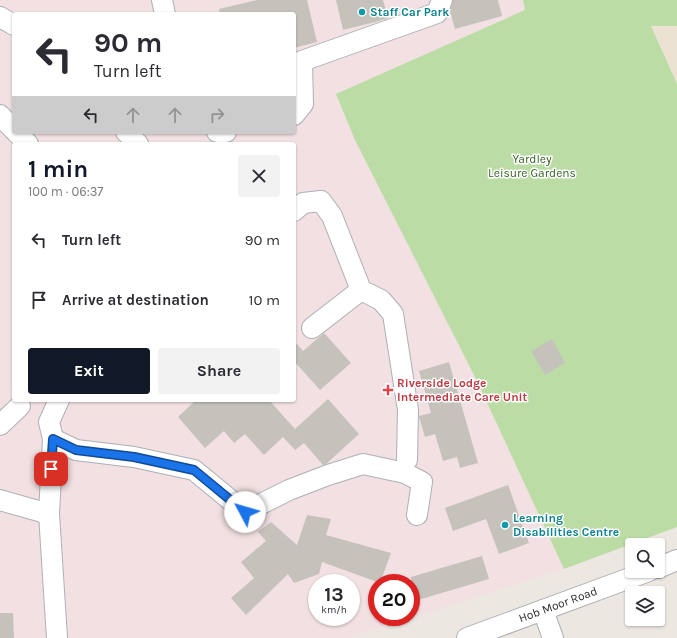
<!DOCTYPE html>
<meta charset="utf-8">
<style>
body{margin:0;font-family:Karla,sans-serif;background:#f2f2f3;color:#2b2b33;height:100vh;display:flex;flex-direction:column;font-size:15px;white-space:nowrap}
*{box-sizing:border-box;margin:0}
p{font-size:13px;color:#7c7c81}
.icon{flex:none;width:22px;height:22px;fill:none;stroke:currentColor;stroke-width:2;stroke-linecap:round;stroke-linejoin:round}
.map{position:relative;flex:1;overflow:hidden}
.side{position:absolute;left:12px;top:142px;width:284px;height:260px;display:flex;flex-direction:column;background:#fff;border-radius:4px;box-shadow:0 1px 3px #0004}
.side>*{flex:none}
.top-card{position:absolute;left:12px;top:12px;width:284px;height:122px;border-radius:4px;box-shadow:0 1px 3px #0004;background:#fff;color:#2b2b33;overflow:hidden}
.tools{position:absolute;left:625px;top:538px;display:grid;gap:8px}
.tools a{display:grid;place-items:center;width:40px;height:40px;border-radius:4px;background:#fff;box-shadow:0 1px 3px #0004;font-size:20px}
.speed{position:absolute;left:308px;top:574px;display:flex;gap:8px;font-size:20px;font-weight:700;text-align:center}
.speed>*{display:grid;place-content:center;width:52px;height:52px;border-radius:50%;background:#fff;box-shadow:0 1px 3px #0004;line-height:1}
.speed small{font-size:10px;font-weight:400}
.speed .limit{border:6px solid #d22;background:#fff;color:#111}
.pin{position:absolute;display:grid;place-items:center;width:34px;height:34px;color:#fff;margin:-17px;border-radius:8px;box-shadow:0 2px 6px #0006}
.me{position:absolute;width:44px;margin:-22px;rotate:309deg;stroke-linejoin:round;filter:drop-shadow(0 0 3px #0008)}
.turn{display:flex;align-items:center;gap:14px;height:84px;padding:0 16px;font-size:18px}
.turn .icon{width:52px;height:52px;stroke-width:2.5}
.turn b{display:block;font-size:28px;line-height:34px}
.lanes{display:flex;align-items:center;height:38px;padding:0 16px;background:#0003;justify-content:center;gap:20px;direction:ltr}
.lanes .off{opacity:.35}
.round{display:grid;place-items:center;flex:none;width:42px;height:42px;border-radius:4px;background:#f2f2f3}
.overview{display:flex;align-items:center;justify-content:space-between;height:68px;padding:0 16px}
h1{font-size:24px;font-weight:700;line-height:30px;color:#111827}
.primary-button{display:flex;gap:8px;margin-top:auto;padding:8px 16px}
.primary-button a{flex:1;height:46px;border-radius:4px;background:#111827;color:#fff;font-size:16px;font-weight:700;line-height:46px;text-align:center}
.primary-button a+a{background:#f2f2f3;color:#2b2b33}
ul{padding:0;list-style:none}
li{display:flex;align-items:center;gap:12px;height:60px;padding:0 16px}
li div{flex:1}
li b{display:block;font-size:15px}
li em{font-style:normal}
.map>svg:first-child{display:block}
.education{fill:#ece2d3}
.medical{fill:#f2e0e2;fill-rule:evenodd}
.green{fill:#bbdca4}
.building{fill:#c5c2bc}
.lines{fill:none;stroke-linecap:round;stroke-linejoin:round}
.minor-casing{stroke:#adb0b7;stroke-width:22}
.minor{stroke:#fff;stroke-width:20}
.route-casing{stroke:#114b97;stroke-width:10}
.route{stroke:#1a73e8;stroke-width:7}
.culture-dot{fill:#0f9aa8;stroke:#fff;stroke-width:1.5}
.health-dot{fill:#e0444e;stroke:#fff;stroke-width:1.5}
.labels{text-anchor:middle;stroke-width:3;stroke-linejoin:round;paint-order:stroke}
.culture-label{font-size:12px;font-weight:bold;fill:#0d838f;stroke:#fff;text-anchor:start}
.park-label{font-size:12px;fill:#356224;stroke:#fff}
.health-label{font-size:12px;font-weight:bold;fill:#be3a42;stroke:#fff;text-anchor:start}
.street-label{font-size:12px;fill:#2d2d2d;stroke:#fff}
</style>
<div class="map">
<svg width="677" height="638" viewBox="0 0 677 638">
<rect width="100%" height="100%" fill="#ece7e1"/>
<!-- education -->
<path class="education" d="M651,25L677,26V84Z"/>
<!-- medical -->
<path class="medical" d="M0,0H523L525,10L336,95L355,140L477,381L564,569L348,638H0ZM14,14H294V132H14ZM14,144H294V400H14ZM317,583H351V617H317ZM377,583H411V617H377Z"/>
<!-- green -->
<path class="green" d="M523,0H677V26H651L677,84V527L564,569L477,381L355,140L336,94L525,10Z"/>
<!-- building -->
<path class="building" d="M257,0H307L317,42L294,48V14H220L219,9Z
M336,0H383L388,18L379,21L343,30Z
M453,0H498L502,16L455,29L450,11Z
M324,333L351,363L320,390L294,361V341L303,351Z
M552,339L565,363L545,375L531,351Z
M449,362L478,463L460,468L457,457L443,461L435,434L425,437L419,417V416L431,413L419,371Z
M328,399L359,434L326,464L323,465L304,443L295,450L283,437L264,455L245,434L234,443L224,431L205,448L178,417L196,400H269L295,429Z
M508,485L529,543L499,554L486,519L453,531L445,508Z
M307,515L331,519L326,535L391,553L380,583L322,562L319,574L294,583L288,574L246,615L231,598L254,578L241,562L266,541L258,532L271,522L297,545Z
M482,556L489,579L411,602V577Z
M0,613H13L14,638H0Z"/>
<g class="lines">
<defs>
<g id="minor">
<path d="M162,0L165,14"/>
<path d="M0,17L14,25"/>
<path d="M0,115L14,130"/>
<path d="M294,115L303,104L302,61L437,13L442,0"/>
<path d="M16,132L28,144"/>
<path d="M126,132L138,144"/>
<path d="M217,132H226"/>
<path d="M294,211L303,203L321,201L332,216L361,290L381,300L393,314L408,410L407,460"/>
<path d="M312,328L361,290"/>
<path d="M0,425L20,406"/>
<path d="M53,439L76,450L134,457L194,470L245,512L289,490L328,475L363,464L405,473L422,482L417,515"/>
<path d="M0,500L49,514"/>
<path d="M658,568L677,560"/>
<path d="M543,610L553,638"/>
<path d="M57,638L49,514L53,439L49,422L58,402L59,400"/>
<path id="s1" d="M467,638L649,571"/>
</g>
</defs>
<!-- minor casing -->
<use href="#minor" class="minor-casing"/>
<!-- minor -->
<use href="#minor" class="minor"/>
</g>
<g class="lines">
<defs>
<path id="route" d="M51,469L53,439L76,450L134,457L194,470L245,512"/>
</defs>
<!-- route casing -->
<use href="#route" class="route-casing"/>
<!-- route -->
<use href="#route" class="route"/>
</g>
<!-- markers -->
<g class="culture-dot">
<circle cx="362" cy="12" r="4"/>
<circle cx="505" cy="525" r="4"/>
</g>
<path class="health-dot" d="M386 384h4v4h4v4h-4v4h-4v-4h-4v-4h4z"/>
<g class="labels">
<!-- culture labels -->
<g class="culture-label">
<text x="370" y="16">Staff Car Park</text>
<text x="513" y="522">Learning<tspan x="513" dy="14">Disabilities Centre</tspan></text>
</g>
<!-- park labels -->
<g class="park-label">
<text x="532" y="163">Yardley<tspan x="532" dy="14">Leisure Gardens</tspan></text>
</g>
<!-- health labels -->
<g class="health-label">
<text x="397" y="387">Riverside Lodge<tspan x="397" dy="14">Intermediate Care Unit</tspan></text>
</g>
<!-- street labels -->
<g class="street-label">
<text dy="4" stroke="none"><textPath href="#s1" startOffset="97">Hob Moor Road</textPath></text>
</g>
</g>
</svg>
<div class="tools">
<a><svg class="icon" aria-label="search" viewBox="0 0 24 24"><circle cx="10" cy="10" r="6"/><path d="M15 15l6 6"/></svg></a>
<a><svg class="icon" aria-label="layers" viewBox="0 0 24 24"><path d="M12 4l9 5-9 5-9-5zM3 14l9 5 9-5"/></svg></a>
</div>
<div class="speed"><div>13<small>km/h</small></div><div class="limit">20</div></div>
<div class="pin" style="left:51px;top:469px;background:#d93025"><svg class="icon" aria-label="arrive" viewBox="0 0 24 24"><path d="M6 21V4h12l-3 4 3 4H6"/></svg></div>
<svg class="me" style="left:245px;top:512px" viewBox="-20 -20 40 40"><circle r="19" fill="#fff"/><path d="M0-13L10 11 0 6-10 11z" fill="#1a73e8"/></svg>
<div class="top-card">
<div class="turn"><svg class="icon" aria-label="left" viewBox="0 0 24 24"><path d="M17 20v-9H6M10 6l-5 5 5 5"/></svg><div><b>90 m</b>Turn left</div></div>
<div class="lanes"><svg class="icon" aria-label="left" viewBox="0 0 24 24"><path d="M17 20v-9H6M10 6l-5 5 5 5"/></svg><svg class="icon off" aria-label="ahead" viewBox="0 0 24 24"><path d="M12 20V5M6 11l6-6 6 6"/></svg><svg class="icon off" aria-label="ahead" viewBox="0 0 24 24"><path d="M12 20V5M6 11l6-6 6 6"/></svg><svg class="icon off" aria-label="right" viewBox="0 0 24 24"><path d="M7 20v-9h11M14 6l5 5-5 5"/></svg></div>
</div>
<section class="side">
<div class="overview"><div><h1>1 min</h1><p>100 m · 06:37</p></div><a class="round"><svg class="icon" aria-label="close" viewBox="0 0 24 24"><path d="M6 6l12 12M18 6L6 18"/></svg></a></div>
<ul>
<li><svg class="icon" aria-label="left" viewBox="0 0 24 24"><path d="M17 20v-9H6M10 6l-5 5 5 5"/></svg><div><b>Turn left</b></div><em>90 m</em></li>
<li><svg class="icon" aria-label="arrive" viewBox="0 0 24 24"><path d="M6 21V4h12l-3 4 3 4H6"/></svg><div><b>Arrive at destination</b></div><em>10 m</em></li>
</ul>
<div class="primary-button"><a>Exit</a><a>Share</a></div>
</section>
</div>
